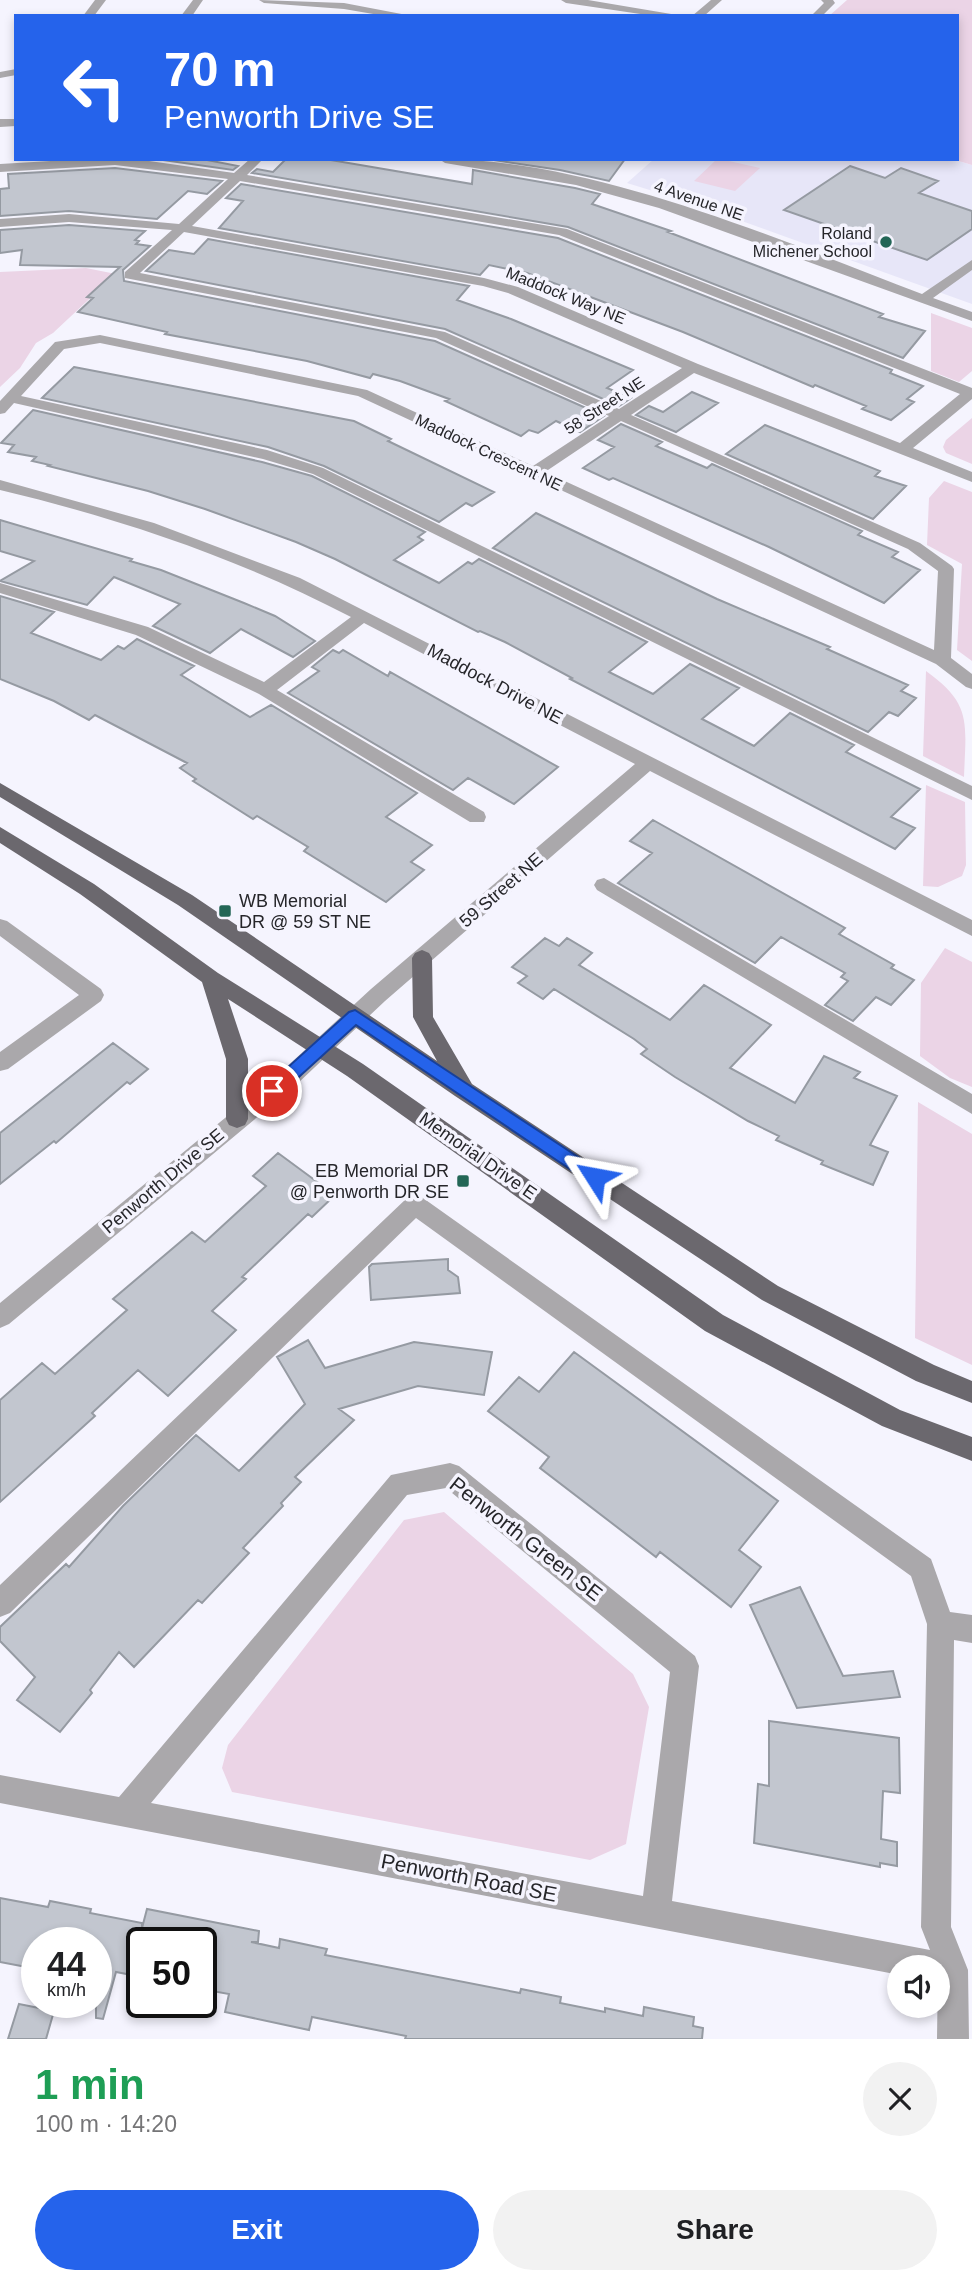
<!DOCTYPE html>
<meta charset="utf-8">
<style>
body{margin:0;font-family:Helvetica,sans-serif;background:#f2f2f2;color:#202124;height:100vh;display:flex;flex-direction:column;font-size:26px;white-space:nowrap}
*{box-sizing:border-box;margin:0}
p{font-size:23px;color:#757577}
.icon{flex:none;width:38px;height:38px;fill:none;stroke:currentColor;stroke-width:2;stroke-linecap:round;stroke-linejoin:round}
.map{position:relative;height:2039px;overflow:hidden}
.side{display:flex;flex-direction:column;background:#fff;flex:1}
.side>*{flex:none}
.top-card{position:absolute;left:14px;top:14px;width:945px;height:147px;border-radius:0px;box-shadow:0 4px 10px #0003;background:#2563eb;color:#fff;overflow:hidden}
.buttons{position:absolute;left:887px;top:1955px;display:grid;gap:14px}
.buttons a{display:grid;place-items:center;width:63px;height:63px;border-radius:50%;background:#fff;box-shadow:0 4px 10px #0003;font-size:35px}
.speed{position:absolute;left:21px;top:1927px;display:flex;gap:14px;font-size:35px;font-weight:700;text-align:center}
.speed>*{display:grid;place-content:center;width:91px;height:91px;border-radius:50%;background:#fff;box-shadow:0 4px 10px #0003;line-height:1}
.speed small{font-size:18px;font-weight:400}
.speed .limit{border:4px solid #111;border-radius:10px;background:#fff;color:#111}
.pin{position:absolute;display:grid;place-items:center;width:60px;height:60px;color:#fff;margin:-30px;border:4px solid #fff;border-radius:50%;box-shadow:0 2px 7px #0007}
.me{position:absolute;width:77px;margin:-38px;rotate:304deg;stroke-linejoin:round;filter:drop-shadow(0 0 5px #0008)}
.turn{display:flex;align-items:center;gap:24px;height:147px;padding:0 35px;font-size:32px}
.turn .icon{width:91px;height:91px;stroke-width:2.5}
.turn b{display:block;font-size:49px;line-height:60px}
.round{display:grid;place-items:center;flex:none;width:74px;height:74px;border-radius:37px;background:#f2f2f2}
.overview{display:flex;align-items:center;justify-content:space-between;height:119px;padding:0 35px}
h1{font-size:42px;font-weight:800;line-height:52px;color:#1e9e55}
.primary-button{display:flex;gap:14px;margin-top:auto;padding:14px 35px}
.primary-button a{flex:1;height:80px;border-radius:42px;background:#2563eb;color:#fff;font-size:28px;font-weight:800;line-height:80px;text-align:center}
.primary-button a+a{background:#f2f2f2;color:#202124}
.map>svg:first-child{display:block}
.built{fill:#e7e6f8}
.green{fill:#ebd4e6}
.building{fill:#c2c6cf;stroke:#959aa2;stroke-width:2}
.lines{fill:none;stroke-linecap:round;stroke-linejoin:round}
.minor{fill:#aaa8ab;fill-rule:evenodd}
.major{fill:#6b686e;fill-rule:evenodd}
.route{fill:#2563eb;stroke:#184099;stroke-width:2}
.poi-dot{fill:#236656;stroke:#f5f4fe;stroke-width:2.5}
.labels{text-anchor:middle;stroke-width:7;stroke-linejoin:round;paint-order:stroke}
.far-street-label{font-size:16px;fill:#26262a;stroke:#f5f4fe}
.far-poi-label{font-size:16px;fill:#26262a;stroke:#f5f4fe;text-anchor:end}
.street-label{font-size:18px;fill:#26262a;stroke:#f5f4fe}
.poi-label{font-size:18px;fill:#26262a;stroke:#f5f4fe;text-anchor:start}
.near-street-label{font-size:21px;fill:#26262a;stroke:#f5f4fe}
</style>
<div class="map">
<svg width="972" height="2039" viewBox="0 0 972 2039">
<rect width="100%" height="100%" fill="#f5f4fe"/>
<!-- built -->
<path class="built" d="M654,159H952L972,165V304L692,203L627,183Z"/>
<!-- green -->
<path class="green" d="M847,0H972V165L952,159H957V16H829Z
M717,159H720L760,168L735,191L694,181Z
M86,268L116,274L53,333L36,343L20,368L0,387V272Z
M931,313L972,328V371L959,382L931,371Z
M972,418V464L946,453L943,447L946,440Z
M944,481L972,492V661L957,650L962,564L927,545L929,498Z
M926,671C972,704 966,722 964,777L923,756Z
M926,785L965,802L966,865L962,876L938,887L923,886Z
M945,948L972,962V1087L950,1078L920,1056L921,983Z
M918,1102L972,1134V1365L915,1338Z
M444,1512L633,1674L649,1707L626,1844L590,1860L232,1792L222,1768L228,1745L404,1520Z"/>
<!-- building -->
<path class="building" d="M156,159H202L238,166L233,170Z
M286,159H325L472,184L473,170L575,188L600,194L592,204L671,231L668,232L883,314L879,317L925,331L903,358L568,227L252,173L257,169L273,172Z
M487,159H625L609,181L560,170Z
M850,166L885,178L901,168L938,181L919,193L972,211V229L927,260L784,210Z
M115,168L222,181L207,194L188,191L157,219L69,211L0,216V189L9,188L8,174Z
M241,184L558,238L892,370L890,373L923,386L907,399L914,402L891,420L862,409L866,406L815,385L813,387L683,332L527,273L489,265L480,275L219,228L243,201L226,198Z
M69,225L145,231L135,240L139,241L136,244L150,246L123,270L124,281L435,341L604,416L580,432L556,421L538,433L529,430L521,436L445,401L449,399L400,381L373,374L370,378L307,361L165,334L167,332L78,312L93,298L87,297L120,267L20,265L22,250L0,253V230Z
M208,239L469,286L457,300L511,319L633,370L607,388L631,398L619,406L445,329L146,271L169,250L194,254Z
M74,367L354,421L391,439L388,441L494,492L472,506L466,503L439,522L324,466L268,447L42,398Z
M692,392L718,403L676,432L636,415L649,406L663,412Z
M33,410L262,462L312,476L425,532L418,537L423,540L394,560L439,583L468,562L472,564L479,559L647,642L609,672L653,694L690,664L739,688L702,719L754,746L790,713L854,745L846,752L920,789L891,817L915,828L895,849L570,679L572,678L505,642L480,631L478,632L335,559L296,542L205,509L148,491L48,466L50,465L32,461L36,457L8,452L14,445L1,443Z
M621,424L662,442L656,446L707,468L712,464L862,531L858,535L898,552L892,557L920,570L884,603L769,547L613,478L609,480L583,468L614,447L598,440Z
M765,425L880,471L875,476L906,486L873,519L726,454Z
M536,513L717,599L830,647L827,649L908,685L901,691L916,698L898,716L889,712L868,732L493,548Z
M0,520L132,559L130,561L161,570L244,603L275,616L315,641L293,657L241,629L210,653L153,626L180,604L114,577L87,605L0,581L34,561L0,551Z
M0,596L54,612L31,633L101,660L118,646L124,649L137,639L194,666L181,675L250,717L271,705L417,793L386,817L432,845L411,862L424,870L386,902L304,851L308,847L257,816L253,819L193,781L196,779L180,768L187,763L95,715L89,720L54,701L0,679Z
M333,650L339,653L343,650L388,676L390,672L558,767L514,804L468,778L453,790L288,693L319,671L312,667Z
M653,820L845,928L839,934L894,965L891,968L914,980L891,1005L876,997L853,1021L825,1005L848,981L841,977L845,973L781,937L755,963L618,883L652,853L630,841Z
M545,938L559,946L567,938L592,953L579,965L670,1020L704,985L771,1025L730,1068L795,1103L824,1056L860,1072L854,1078L897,1096L870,1145L888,1152L873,1185L821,1164L823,1161L776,1140L779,1136L748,1121L675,1077L641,1054L647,1049L634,1039L554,989L543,999L518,983L527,976L512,967Z
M113,1043L148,1069L130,1084L127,1082L56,1143L54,1141L0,1184V1133Z
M278,1153L335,1195L312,1217L308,1214L242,1277L246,1279L212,1311L236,1330L168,1396L138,1370L92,1413L95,1416L0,1502V1400L42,1363L55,1374L127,1310L113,1299L192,1232L205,1242L266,1186L253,1176Z
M448,1259V1270L458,1277L460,1293L371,1300L369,1267L372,1264Z
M308,1340L325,1368L414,1342L492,1352L484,1395L418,1386L339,1409L354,1420L295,1477L301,1482L281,1503L283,1506L243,1548L249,1553L202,1603L198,1600L134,1667L119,1652L90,1690L92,1693L60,1732L17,1700L35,1677L0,1641V1627L66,1564L69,1567L123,1506L196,1435L239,1471L305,1404L277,1357Z
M574,1352L778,1501L739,1550L761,1567L731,1607L660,1552L656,1557L540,1468L549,1457L488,1411L519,1377L539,1392Z
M800,1587L843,1676L893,1671L900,1697L797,1708L750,1605Z
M769,1721L899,1738L900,1793L883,1791L881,1839L897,1842V1866L880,1863V1867L754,1843L758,1784L769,1786Z
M0,1898L48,1907L50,1901L91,1909L90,1913L142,1923V1928L147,1909L259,1931L258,1942H251L279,1948L280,1939L327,1949L325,1955L520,1993L521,1989L561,1997L560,2003L605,2012V2008L643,2016L644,2007L694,2017L693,2026L703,2028L702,2039H405L406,2036L312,2017L309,2030L225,2012L229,1994L201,1989V1942H142V1977L116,1972L103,2019L96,2018V1942H37V1969L0,1962Z
M19,2004L54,2011L46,2039H8Z"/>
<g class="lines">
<!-- minor -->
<path class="minor" d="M95,0H106L94,16H83Z
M193,0H203L192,16H181Z
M259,0L344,3L412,16H385L344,9L264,3Z
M561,0H588L683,16H654L566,3Z
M711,0H722L704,16H692Z
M821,0H833L835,3L822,16H811L824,3Z
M16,69V75L0,78V72Z
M0,119H16V126L0,127Z
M84,159H135L234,173L250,159H263L247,175L567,229L972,388V399L913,448L972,472V482L694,373L631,415L920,543L952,566L954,569L951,658L972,674V689L966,687L936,664L358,396L100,343L64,349L21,396L267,450L323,468L972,786V800L313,474L263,459L14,403L5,413L0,414V401L55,342L100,335L367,390L533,466L609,416L436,338L125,278V272L172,230L69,222L0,227V219L69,214L179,224L228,179L115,165L0,172V164ZM240,181L559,235L960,394L900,443L698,364L518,287L484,278L192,226ZM184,232L483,286L508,293L682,368L619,409L445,332L140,273ZM621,421L908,549L938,571L934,650L545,472Z
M439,159C594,159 777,239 922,294L972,260V270L933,298L972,312V321L659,208L576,185L445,163Z
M0,480L154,523L300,578L972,920V936L650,771L385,1001L297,1084L9,1324L0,1328V1303L281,1072L371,989L635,764L364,623L277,690L484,812L486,817L484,822H470L259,694L136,635L0,593V583L148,627L264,682L351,617C240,559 122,519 0,490Z
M604,878L972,1094V1114L597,890L594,885L597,880Z
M0,919L7,921L101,989L104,995L101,1001L8,1069L0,1071V1052L79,995L0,936Z
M415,1195L423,1198L931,1559L950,1612L972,1615V1643L954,1640L951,1927L968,1970L969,2039H937L938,1967H900V1975L0,1803V1775L119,1797L391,1475L450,1463L459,1466L695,1656L699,1666L672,1901L930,1950L921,1927L927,1624L911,1576L416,1218L10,1613L0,1617V1585L407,1198ZM446,1488L670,1672L643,1896L151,1803L407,1495Z"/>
<!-- major -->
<path class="major" d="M0,783L192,895L437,1061L413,1017L412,958L415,953L422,950L429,953L432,958L433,1017L472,1084L778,1286L934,1365L972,1381V1403L916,1381L762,1300L455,1096L178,905L0,797Z
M0,827L94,884L218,973L363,1064L723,1315L900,1410L972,1437V1461L882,1426L705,1331L347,1076L228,999L248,1059V1119L245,1125L237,1128L229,1125L226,1119V1059L202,982L80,894L0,843Z"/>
</g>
<!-- route -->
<path class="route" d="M355,1010L601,1172L604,1177L601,1182H589L356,1025L278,1096H266L264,1091L266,1087L349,1012Z"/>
<!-- markers -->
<g class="poi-dot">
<circle cx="886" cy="242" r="7"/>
<rect x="218" y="904" width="14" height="14" rx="3.5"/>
<rect x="456" y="1174" width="14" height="14" rx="3.5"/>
</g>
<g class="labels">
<!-- far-street labels -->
<g class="far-street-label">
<text transform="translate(699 200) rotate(19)" y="6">4 Avenue NE</text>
<text transform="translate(566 295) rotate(22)" y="6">Maddock Way NE</text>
<text transform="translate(604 405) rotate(-33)" y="6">58 Street NE</text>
<text transform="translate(489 452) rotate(25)" y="6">Maddock Crescent NE</text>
</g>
<!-- far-poi labels -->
<g class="far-poi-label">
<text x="872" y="239">Roland<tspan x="872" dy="18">Michener School</tspan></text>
</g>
<!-- street labels -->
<g class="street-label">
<text transform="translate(495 684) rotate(28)" y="6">Maddock Drive NE</text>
<text transform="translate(501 890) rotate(-41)" y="6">59 Street NE</text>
<text transform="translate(478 1156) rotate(35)" y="6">Memorial Drive E</text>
<text transform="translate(163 1181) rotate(-40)" y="6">Penworth Drive SE</text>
</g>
<!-- poi labels -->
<g class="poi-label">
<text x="239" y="907">WB Memorial<tspan x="239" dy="21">DR @ 59 ST NE</tspan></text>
<text x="449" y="1177" text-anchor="end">EB Memorial DR<tspan x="449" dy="21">@ Penworth DR SE</tspan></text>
</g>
<!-- near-street labels -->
<g class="near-street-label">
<text transform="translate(526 1539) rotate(38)" y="7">Penworth Green SE</text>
<text transform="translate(469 1878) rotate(11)" y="7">Penworth Road SE</text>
</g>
</g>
</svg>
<div class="buttons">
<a><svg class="icon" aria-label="sound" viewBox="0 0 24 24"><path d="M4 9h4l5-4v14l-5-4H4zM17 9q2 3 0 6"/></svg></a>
</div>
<div class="speed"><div>44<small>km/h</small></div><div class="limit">50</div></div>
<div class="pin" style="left:272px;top:1091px;background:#d93025"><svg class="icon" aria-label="arrive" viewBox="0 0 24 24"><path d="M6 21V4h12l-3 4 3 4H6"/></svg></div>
<svg class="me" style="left:595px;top:1177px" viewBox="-20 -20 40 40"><path d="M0-17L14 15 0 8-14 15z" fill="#2563eb" stroke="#fff" stroke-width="4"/></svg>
<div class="top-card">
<div class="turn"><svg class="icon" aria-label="left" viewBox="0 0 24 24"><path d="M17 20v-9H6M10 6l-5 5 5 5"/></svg><div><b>70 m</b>Penworth Drive SE</div></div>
</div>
</div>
<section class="side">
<div class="overview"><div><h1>1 min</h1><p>100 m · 14:20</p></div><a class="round"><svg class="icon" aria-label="close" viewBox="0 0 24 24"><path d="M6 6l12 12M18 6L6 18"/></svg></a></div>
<div class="primary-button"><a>Exit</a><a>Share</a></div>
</section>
